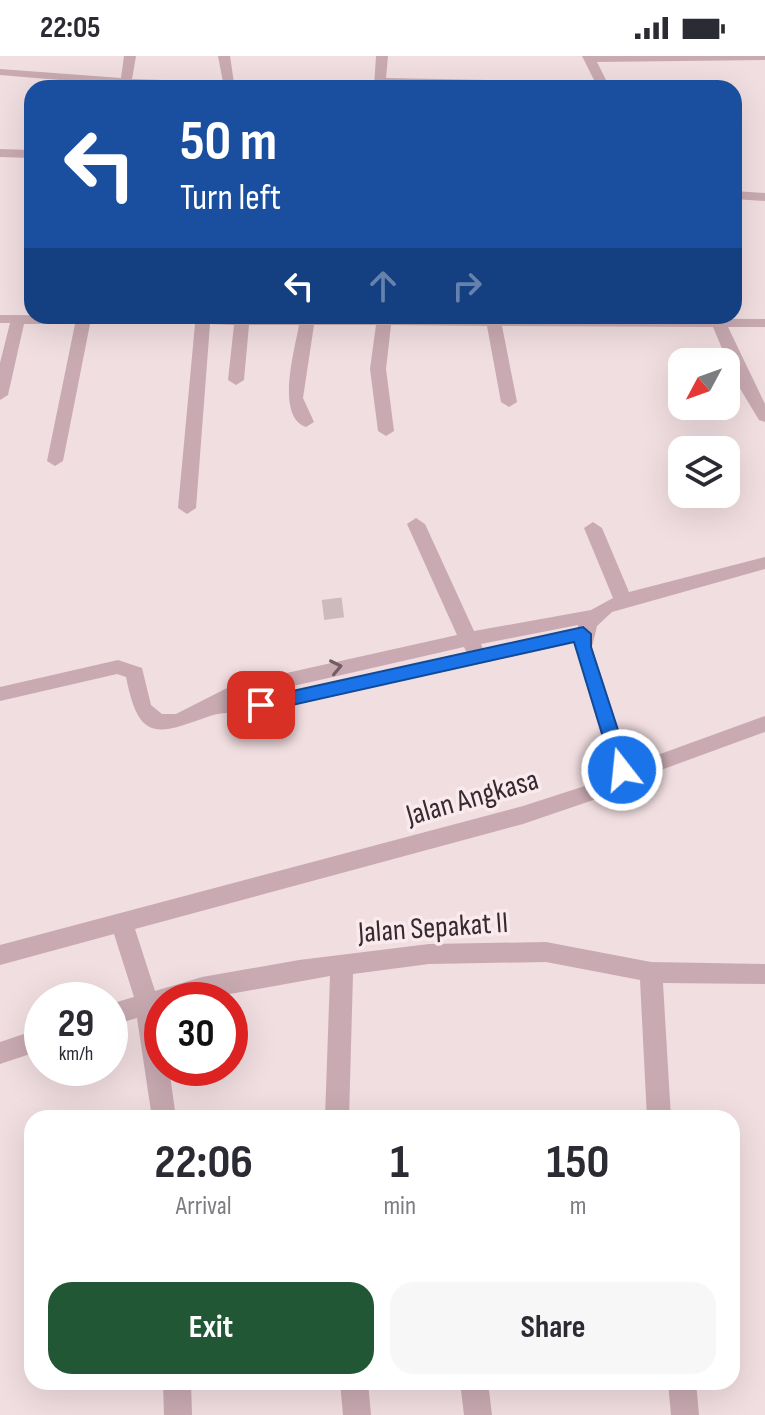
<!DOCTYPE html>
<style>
body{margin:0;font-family:"Sofia Sans Condensed",sans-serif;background:#f7f7f7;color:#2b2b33;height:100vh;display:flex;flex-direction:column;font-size:30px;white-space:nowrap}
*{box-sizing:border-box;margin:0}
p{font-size:26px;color:#7c7c81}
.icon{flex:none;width:44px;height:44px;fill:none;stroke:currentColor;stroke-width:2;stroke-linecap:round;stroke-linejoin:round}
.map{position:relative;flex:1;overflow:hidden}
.drawer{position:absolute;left:24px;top:1054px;width:716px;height:280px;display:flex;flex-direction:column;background:#fff;border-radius:24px;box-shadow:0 8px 32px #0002}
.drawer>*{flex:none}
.hud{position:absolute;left:24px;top:24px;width:718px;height:244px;border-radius:24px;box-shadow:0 8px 32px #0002;background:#1a4fa0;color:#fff;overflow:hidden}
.needle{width:52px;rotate:229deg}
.buttons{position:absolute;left:668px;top:292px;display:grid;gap:16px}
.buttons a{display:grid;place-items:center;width:72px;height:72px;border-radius:16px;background:#fff;box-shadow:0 8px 32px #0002;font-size:40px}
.speed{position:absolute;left:24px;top:926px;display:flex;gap:16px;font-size:40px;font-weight:700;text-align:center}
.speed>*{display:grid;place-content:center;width:104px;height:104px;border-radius:50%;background:#fff;box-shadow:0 8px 32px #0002;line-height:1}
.speed small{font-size:20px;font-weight:400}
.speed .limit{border:12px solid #d22;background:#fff;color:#111}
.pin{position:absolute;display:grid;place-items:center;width:68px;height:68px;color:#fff;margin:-34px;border-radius:16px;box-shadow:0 4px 12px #0006}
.me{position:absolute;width:88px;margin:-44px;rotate:344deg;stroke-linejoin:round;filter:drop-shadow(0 0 6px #0008)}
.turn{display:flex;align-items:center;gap:28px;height:168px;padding:0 24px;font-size:36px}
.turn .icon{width:104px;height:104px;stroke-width:2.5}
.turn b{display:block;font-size:56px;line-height:68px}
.lanes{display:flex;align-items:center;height:76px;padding:0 24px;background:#0003;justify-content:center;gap:40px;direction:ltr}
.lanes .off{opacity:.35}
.eta{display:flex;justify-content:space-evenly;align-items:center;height:136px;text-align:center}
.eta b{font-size:48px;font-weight:700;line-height:56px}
.primary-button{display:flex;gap:16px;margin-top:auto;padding:16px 24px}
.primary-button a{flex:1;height:92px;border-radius:24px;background:#215735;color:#fff;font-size:32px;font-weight:700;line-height:92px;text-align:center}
.primary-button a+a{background:#f7f7f7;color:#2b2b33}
.status{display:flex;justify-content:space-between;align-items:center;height:56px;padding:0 40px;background:#fff;direction:ltr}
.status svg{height:22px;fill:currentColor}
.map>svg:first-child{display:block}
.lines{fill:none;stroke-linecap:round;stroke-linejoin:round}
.minor-tunnel{stroke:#ccbabd;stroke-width:20;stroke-dasharray:20 10;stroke-linecap:butt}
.minor{fill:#c9aab2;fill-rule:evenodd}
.oneway{stroke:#715d63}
.route{fill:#1a73e8;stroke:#114b97;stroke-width:2}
.labels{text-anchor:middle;stroke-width:7;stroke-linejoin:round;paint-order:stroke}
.street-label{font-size:30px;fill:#37292f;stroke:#f9eaed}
</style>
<div class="status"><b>22:05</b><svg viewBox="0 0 49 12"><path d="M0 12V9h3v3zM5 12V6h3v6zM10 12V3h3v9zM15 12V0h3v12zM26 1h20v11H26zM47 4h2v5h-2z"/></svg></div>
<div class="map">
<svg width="765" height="1359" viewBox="0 0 765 1359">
<rect width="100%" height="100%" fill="#f1dee1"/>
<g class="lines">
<!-- minor-tunnel -->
<path class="minor-tunnel" d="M323,554L346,551"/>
<!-- minor -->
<path class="minor" d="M124,0H136L132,23L223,26L218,0H230L234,27L312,29L318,32H119L120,29L0,19V13L121,22Z
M376,0H388L386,22L487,24L493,27L487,30L386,29V32H374Z
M582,0H765V4L597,6L610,32H598Z
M0,93L32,94V102L0,101Z
M734,135L765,137V145L734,143Z
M0,259L765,263V271H728L765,348V366L759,364L736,326L713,271L502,270L517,346L509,351L501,346L487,270L391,269L386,313L394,375L386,380L378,375L370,313L376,269H314L303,342L314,366L306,371C275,361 295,293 299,269H249L244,324L236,329L228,324L234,269L210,268L196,452L187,458L178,452L195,268H90L63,405L55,410L47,405L75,268H24L8,339L0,344V307L10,267H0Z
M416,462L425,468L474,575L591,554L613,542L584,472L593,466L602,472L629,536L765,501V513L612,556L597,570L592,591L630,709L765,660V676L617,730L605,740L523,768L135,873L155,935L202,921L299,904L429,888L546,886L651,906L765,908V928L663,927L671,1062H647L640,924L546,906L429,908L353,918L349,1062H325L330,920L197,944H162V1012H169L176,1062H152L137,962L110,970V948L134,941L114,878L0,909V889L523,750L591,728L611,711L574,587L261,656C246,657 225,655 210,660C157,679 139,687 126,621L117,618L0,645V631L118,604L142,612L151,649L162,658H176L233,629L457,579L407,468ZM578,569V572L483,593L481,588ZM464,591L467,597L261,642L237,643Z
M42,972V994L0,1008V986Z
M163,1326H191L192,1359H164Z
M340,1326H368L371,1359H343Z
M460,1326H488L492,1359H464Z
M668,1326H696L699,1359H671Z"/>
</g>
<!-- one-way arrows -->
<defs><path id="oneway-chevron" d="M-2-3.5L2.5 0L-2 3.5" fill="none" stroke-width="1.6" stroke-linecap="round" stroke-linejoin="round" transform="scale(2)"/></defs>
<use class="oneway" href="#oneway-chevron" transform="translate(336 611) rotate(-12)"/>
<!-- route -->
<path class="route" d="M583,571L591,578V591L631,714L622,721L613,714L574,586L261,656L252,649L261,642Z"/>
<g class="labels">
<!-- street labels -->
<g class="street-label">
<text transform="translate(472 741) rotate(-16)" y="10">Jalan Angkasa</text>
<text transform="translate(433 871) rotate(-4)" y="10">Jalan Sepakat II</text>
</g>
</g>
</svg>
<div class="buttons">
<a><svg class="needle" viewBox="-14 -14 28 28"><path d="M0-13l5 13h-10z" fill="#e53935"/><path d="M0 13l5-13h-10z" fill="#7c7c81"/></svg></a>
<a><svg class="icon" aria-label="layers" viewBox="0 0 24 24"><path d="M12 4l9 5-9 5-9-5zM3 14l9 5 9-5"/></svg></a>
</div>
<div class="speed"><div>29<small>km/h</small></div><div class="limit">30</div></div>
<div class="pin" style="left:261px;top:649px;background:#d93025"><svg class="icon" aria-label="arrive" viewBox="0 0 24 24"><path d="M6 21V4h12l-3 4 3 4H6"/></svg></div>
<svg class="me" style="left:622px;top:714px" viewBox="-20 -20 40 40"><circle r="17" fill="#1a73e8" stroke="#fff" stroke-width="3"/><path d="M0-11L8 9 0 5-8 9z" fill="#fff"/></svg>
<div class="hud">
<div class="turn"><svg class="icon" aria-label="left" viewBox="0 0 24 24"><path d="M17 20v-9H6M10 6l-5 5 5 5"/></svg><div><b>50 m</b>Turn left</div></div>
<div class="lanes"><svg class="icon" aria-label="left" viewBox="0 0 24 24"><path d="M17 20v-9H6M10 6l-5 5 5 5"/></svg><svg class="icon off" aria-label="ahead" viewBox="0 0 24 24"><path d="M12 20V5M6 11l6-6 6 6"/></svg><svg class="icon off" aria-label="right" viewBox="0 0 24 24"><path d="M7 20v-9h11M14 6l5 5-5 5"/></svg></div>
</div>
<section class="drawer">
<div class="eta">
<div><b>22:06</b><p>Arrival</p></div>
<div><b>1</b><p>min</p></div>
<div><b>150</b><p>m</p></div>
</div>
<div class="primary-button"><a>Exit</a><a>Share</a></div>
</section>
</div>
